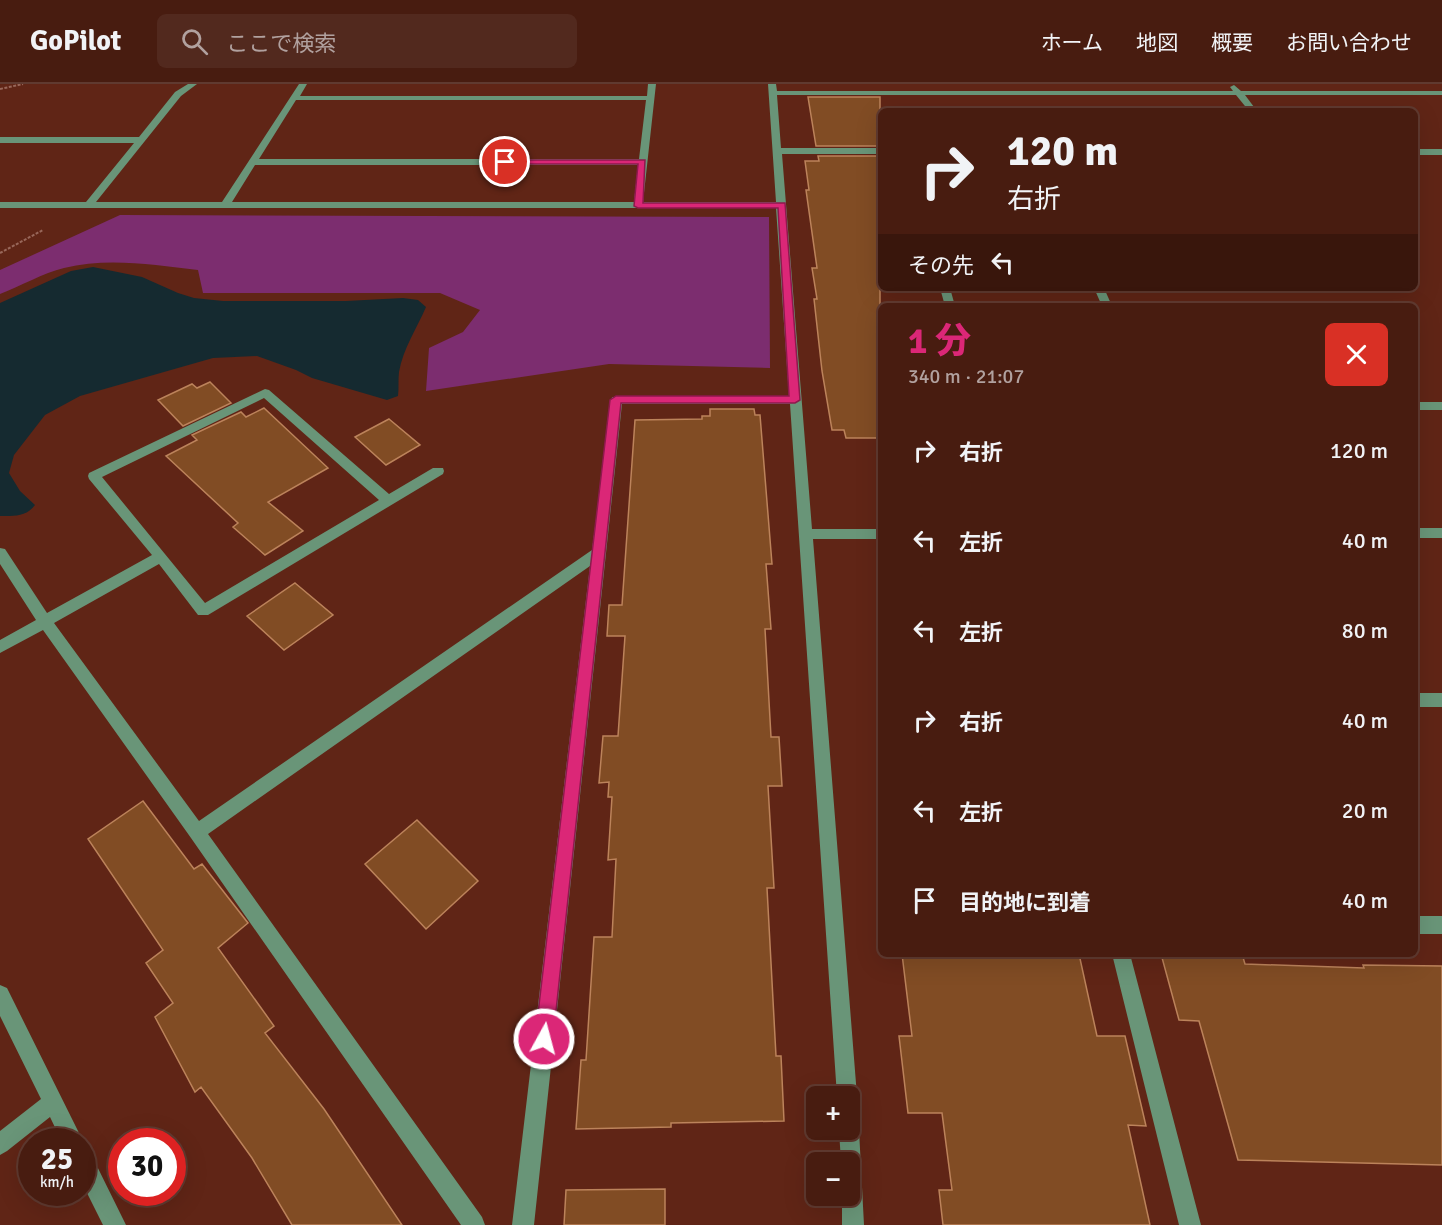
<!DOCTYPE html>
<html lang="ja">
<meta charset="utf-8">
<style>
body{margin:0;font-family:Signika,"Noto Sans JP",sans-serif;background:#52291e;color:#f1f3f6;height:100vh;display:flex;flex-direction:column;font-size:22px;white-space:nowrap}
*{box-sizing:border-box;margin:0}
p{font-size:20px;color:#b1a19f}
.icon{flex:none;width:33px;height:33px;fill:none;stroke:currentColor;stroke-width:2;stroke-linecap:round;stroke-linejoin:round}
.map{position:relative;flex:1;overflow:hidden}
.panel{position:absolute;left:878px;top:219px;width:540px;height:654px;display:flex;flex-direction:column;background:#481c10;border-radius:9px;box-shadow:0 6px 24px #0002,0 0 0 2px #603a30}
.panel>*{flex:none}
.banner{position:absolute;left:878px;top:24px;width:540px;height:183px;border-radius:9px;box-shadow:0 6px 24px #0002,0 0 0 2px #603a30;background:#481c10;color:#f1f3f6;overflow:hidden}
.controls{position:absolute;left:806px;top:1002px;display:grid;gap:12px}
.controls a{display:grid;place-items:center;width:54px;height:54px;border-radius:9px;background:#481c10;box-shadow:0 6px 24px #0002,0 0 0 2px #603a30;font-size:30px}
.speed{position:absolute;left:18px;top:1044px;display:flex;gap:12px;font-size:30px;font-weight:700;text-align:center}
.speed>*{display:grid;place-content:center;width:78px;height:78px;border-radius:50%;background:#481c10;box-shadow:0 6px 24px #0002,0 0 0 2px #603a30;line-height:1}
.speed small{font-size:15px;font-weight:400}
.speed .limit{border:9px solid #d22;background:#fff;color:#111}
.pin{position:absolute;display:grid;place-items:center;width:51px;height:51px;color:#fff;margin:-26px;border:3px solid #fff;border-radius:50%;box-shadow:0 2px 6px #0007}
.me{position:absolute;width:66px;margin:-33px;rotate:7deg;stroke-linejoin:round;filter:drop-shadow(0 0 4px #0008)}
.turn{display:flex;align-items:center;gap:21px;height:126px;padding:0 30px;font-size:27px}
.turn .icon{width:78px;height:78px;stroke-width:2.5}
.turn b{display:block;font-size:42px;line-height:51px}
.then{display:flex;align-items:center;height:57px;padding:0 30px;background:#0003;gap:12px;font-size:22px}
.round{display:grid;place-items:center;flex:none;width:63px;height:63px;border-radius:9px;background:#52291e}
.headline{display:flex;align-items:center;justify-content:space-between;height:102px;padding:0 30px}
h1{font-size:36px;font-weight:800;line-height:45px;color:#db2777}
ul{padding:0;list-style:none}
li{display:flex;align-items:center;gap:18px;height:90px;padding:0 30px}
li div{flex:1}
li b{display:block;font-size:22px}
li em{font-style:normal}
header{display:flex;align-items:center;gap:36px;box-sizing:border-box;height:84px;padding:0 30px;background:#481c10;border-bottom:2px solid #603a30}
header strong{font-size:28px}
nav{display:flex;gap:33px;margin-inline-start:auto;font-size:21px}
.search{width:420px;height:54px;background:#52291e;display:flex;align-items:center;gap:15px;box-sizing:border-box;padding:0 21px;border-radius:9px;color:#b1a19f;font-size:22px}
.map>svg:first-child{display:block}
.green{fill:#7c2d6f}
.water{fill:#152a30}
.building{fill:#814c24;stroke:#bc835b;stroke-width:1.5}
.lines{fill:none;stroke-linecap:round;stroke-linejoin:round}
.path{stroke:#98675a;stroke-width:2;stroke-dasharray:3 1.5;stroke-linecap:butt}
.minor{fill:#699578;fill-rule:evenodd}
.route{fill:#db2777;stroke:#8e194d;stroke-width:1.5}
</style>
<header>
<strong>GoPilot</strong>
<div class="search"><svg class="icon" aria-label="search" viewBox="0 0 24 24"><circle cx="10" cy="10" r="6"/><path d="M15 15l6 6"/></svg>ここで検索</div>
<nav><a>ホーム</a><a>地図</a><a>概要</a><a>お問い合わせ</a></nav>
</header>
<div class="map">
<svg width="1442" height="1141" viewBox="0 0 1442 1141">
<rect width="100%" height="100%" fill="#602516"/>
<!-- green -->
<path class="green" d="M120,131L769,133L770,284L609,280L426,307L429,264L463,248L480,226L440,209H203L198,186C154,181 108,173 64,184C43,189 21,202 0,210V186Z"/>
<!-- water -->
<path class="water" d="M93,183L142,193L178,209L194,214L223,217H346L403,214L418,216L426,223C417,244 403,265 399,288C398,296 399,304 398,312L387,316L312,294L296,286L257,272L213,274L80,312L45,331L14,371L9,389L20,407L35,421C26,433 14,432 0,432V219L71,187Z"/>
<!-- building -->
<path class="building" d="M808,13H880V62H816Z
M818,72H880V354H846L844,346H832L822,287L814,215H817L812,184H817L806,106H809L805,77H819Z
M210,298L231,319L183,342L158,316L192,300L197,304Z
M264,324L328,384L268,418L303,447L265,471L233,443L238,439L166,372L197,356L192,351L241,328L246,333Z
M710,325H754L755,331H760L772,480H766L771,545H765L771,653H779L782,702H768L774,804H767L776,972H781L784,1037L671,1039V1043L576,1045L581,976H586L594,853H612L616,775L608,776L612,713H608L609,698L599,699L603,652H618L625,552H607L609,521H622L635,336L702,335V332H710Z
M389,335L420,361L386,381L355,353Z
M295,499L333,531L284,566L247,532Z
M143,717L194,785L202,780L248,839L218,864L274,942L265,949L324,1025L402,1141H292L252,1074L201,1003L195,1008L155,933L173,919L146,879L163,866L88,755Z
M417,736L478,797L426,845L365,780Z
M902,870H1079L1097,952H1125L1146,1042L1128,1041L1150,1141H943L939,1106H952L942,1029H908L899,952H912Z
M1161,870H1242L1245,880L1364,884L1363,881L1442,882V1081L1238,1076L1199,937L1179,936Z
M665,1105V1141H564L566,1106Z"/>
<g class="lines">
<!-- path -->
<path class="path" d="M0,5L23,0
M0,169L43,146"/>
<!-- minor -->
<path class="minor" d="M188,0H197L181,12L96,118H222L299,0H307L300,12H647L648,0H656L643,118H776L768,0H776L777,7H1233L1230,3L1234,1L1241,7H1442V11H1245L1257,27H1249L1236,11H777L781,64H880V70H782L812,445H880V455H813L857,1012L854,1019L849,1021V1012H837L790,320H622L534,1141H512L590,482L208,750L482,1133L485,1141H461L191,754L43,546L0,569V556L36,536L0,480V464L5,465L47,529L152,471L89,395L88,392L89,389L265,305L269,306L389,410L433,384H443L444,387L443,390L208,531H198L159,480L54,539L199,737L592,466L612,313L789,312L776,124H0V118H86L134,59H0V53H139L175,8ZM296,16H646L639,75H259ZM255,81H638L634,118H232ZM264,314L379,416L205,519L102,393Z
M1414,65H1442V71H1414Z
M940,204H950L955,222H945Z
M1094,204H1104L1112,222H1102Z
M1414,318H1442V326H1414Z
M1414,444H1442V454H1414Z
M1414,609H1442V623H1414Z
M1414,832H1442V850H1414Z
M1112,870H1130L1201,1141H1179Z
M0,901L7,904L80,1051L84,1058L82,1060V1058H62L50,1033L7,1067L0,1071V1047L41,1015L0,932Z
M849,1036L856,1039L859,1046L864,1141H842V1112H849V1078H841L839,1046H849Z
M82,1066L90,1068L126,1141H103L82,1099Z"/>
</g>
<!-- route -->
<path class="route" d="M505,76H645L643,119H785L800,316L795,319H621L553,955L550,962L544,964L538,962L535,955L610,316L616,312H789L778,124H638L634,122L638,80H502L501,78Z"/>
</svg>
<div class="controls">
<a>+</a>
<a>−</a>
</div>
<div class="speed"><div>25<small>km/h</small></div><div class="limit">30</div></div>
<div class="pin" style="left:505px;top:78px;background:#d93025"><svg class="icon" aria-label="arrive" viewBox="0 0 24 24"><path d="M6 21V4h12l-3 4 3 4H6"/></svg></div>
<svg class="me" style="left:544px;top:955px" viewBox="-20 -20 40 40"><circle r="17" fill="#db2777" stroke="#fff" stroke-width="3"/><path d="M0-11L8 9 0 5-8 9z" fill="#fff"/></svg>
<div class="banner">
<div class="turn"><svg class="icon" aria-label="right" viewBox="0 0 24 24"><path d="M7 20v-9h11M14 6l5 5-5 5"/></svg><div><b>120 m</b>右折</div></div>
<div class="then">その先<svg class="icon" aria-label="left" viewBox="0 0 24 24"><path d="M17 20v-9H6M10 6l-5 5 5 5"/></svg></div>
</div>
<section class="panel">
<div class="headline"><div><h1>1 分</h1><p>340 m · 21:07</p></div><a class="round" style="background:#d93025;color:#fff"><svg class="icon" aria-label="close" viewBox="0 0 24 24"><path d="M6 6l12 12M18 6L6 18"/></svg></a></div>
<ul>
<li><svg class="icon" aria-label="right" viewBox="0 0 24 24"><path d="M7 20v-9h11M14 6l5 5-5 5"/></svg><div><b>右折</b></div><em>120 m</em></li>
<li><svg class="icon" aria-label="left" viewBox="0 0 24 24"><path d="M17 20v-9H6M10 6l-5 5 5 5"/></svg><div><b>左折</b></div><em>40 m</em></li>
<li><svg class="icon" aria-label="left" viewBox="0 0 24 24"><path d="M17 20v-9H6M10 6l-5 5 5 5"/></svg><div><b>左折</b></div><em>80 m</em></li>
<li><svg class="icon" aria-label="right" viewBox="0 0 24 24"><path d="M7 20v-9h11M14 6l5 5-5 5"/></svg><div><b>右折</b></div><em>40 m</em></li>
<li><svg class="icon" aria-label="left" viewBox="0 0 24 24"><path d="M17 20v-9H6M10 6l-5 5 5 5"/></svg><div><b>左折</b></div><em>20 m</em></li>
<li><svg class="icon" aria-label="arrive" viewBox="0 0 24 24"><path d="M6 21V4h12l-3 4 3 4H6"/></svg><div><b>目的地に到着</b></div><em>40 m</em></li>
</ul>
</section>
</div>
